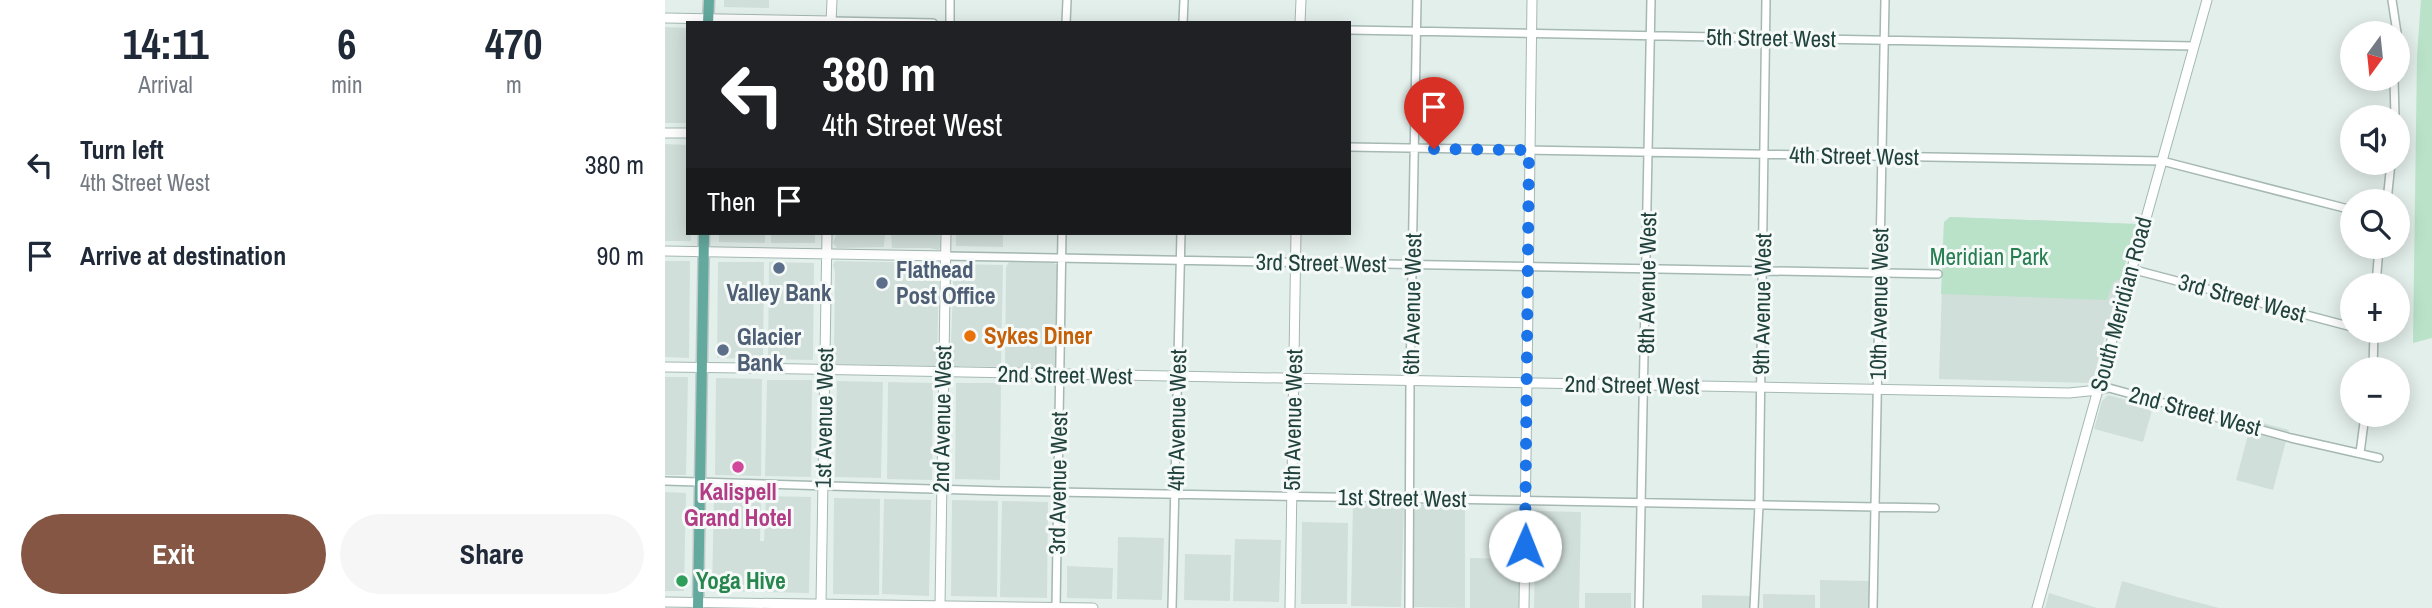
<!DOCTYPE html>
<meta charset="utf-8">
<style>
body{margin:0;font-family:"Archivo Narrow",sans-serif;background:#f6f6f7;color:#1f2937;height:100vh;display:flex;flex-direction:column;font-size:26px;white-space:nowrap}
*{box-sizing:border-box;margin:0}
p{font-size:23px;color:#747a83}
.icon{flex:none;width:38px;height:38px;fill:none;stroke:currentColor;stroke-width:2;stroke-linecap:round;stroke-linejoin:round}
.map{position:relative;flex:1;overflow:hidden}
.details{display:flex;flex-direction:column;background:#fff;width:665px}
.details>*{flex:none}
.banner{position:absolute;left:21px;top:21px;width:665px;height:214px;border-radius:0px;box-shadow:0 4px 18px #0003;background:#202124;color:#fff;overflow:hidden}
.needle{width:46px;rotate:195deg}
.buttons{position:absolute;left:1675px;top:21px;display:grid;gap:14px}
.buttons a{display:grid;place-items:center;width:70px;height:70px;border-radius:50%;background:#fff;box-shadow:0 4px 18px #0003;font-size:35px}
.pin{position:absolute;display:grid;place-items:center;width:60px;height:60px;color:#fff;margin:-72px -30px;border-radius:50% 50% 50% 0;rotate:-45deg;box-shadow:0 0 7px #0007}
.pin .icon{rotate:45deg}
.me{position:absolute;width:77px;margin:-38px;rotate:1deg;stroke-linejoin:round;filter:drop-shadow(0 0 5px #0008)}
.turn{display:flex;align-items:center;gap:24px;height:147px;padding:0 21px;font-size:32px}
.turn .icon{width:91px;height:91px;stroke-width:2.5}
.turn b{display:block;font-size:49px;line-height:60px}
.then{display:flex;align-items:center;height:66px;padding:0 21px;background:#0003;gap:14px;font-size:26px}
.eta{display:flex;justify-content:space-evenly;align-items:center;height:119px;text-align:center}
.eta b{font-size:42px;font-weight:700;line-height:49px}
.button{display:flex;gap:14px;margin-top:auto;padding:14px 21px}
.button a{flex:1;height:80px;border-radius:42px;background:#845643;color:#fff;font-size:28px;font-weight:700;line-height:80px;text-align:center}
.button a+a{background:#f6f6f7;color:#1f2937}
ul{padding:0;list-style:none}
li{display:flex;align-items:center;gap:21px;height:91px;padding:0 21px}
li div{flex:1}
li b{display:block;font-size:26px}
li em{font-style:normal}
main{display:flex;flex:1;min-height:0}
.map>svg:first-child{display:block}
.built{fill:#d1dfda}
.green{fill:#bae2c9}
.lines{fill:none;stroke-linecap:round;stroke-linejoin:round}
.minor-casing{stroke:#a5b8b3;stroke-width:10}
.tertiary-casing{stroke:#a5b8b3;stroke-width:11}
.primary-casing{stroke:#c1cac9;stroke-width:13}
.minor{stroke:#fff;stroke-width:7}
.tertiary{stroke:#fff;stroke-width:9}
.primary{stroke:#63a99e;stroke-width:10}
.route{stroke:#1a73e8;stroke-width:12;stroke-dasharray:0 21.6}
.service-dot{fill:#5c6f8a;stroke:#f5faf8;stroke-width:2.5}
.food-dot{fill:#e8710a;stroke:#f5faf8;stroke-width:2.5}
.hotel-dot{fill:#d1479c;stroke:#f5faf8;stroke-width:2.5}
.leisure-dot{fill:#2e9e5b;stroke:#f5faf8;stroke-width:2.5}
.labels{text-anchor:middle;stroke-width:6;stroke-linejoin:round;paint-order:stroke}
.street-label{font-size:23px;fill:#21423d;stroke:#f5faf8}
.park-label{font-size:23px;fill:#267e51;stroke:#f5faf8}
.service-label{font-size:23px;font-weight:bold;fill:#4e5e75;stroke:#f5faf8;text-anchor:start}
.food-label{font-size:23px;font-weight:bold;fill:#c56008;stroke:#f5faf8;text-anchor:start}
.hotel-label{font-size:23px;font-weight:bold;fill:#b23c85;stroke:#f5faf8}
.leisure-label{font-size:23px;font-weight:bold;fill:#27864d;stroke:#f5faf8;text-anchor:start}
</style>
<main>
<section class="details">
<div class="eta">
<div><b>14:11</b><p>Arrival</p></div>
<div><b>6</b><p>min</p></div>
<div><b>470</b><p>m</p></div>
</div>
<ul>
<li><svg class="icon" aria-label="left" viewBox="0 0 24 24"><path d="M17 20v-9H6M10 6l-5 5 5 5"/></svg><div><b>Turn left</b><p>4th Street West</p></div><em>380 m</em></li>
<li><svg class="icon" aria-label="arrive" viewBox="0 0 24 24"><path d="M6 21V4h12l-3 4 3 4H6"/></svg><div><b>Arrive at destination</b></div><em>90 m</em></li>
</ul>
<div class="button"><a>Exit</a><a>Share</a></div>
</section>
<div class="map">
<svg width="1767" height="608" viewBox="0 0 1767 608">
<rect width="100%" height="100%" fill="#e3efeb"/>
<!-- built -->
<path class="built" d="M59,0H104V8L59,7Z
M0,27L23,28V123H0Z
M0,144L23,145V233H26V241H0Z
M1285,217L1471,224L1427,383L1274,379L1279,222Z
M54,233H100V243L54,242Z
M106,233H150V243H106Z
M172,233H220L219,247L172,248L168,243Z
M226,233H274L276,247L273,250L265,248H227Z
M291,233H338V247L291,246Z
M0,261H25L24,358L0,357Z
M170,261L274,263L272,366L168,364L166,360L169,353L170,272L168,265Z
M53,262H99L98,359L52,358Z
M104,262L149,263L148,360L103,359Z
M344,262L389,263L394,267L392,366L389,368L340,367L341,267Z
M289,264L338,265L336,367L295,366L293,369L285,366Z
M0,377H23L21,475H0Z
M51,378L97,379L96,476L50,475Z
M102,380H147L146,477L100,476Z
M172,381L218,382L216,478L170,477Z
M223,382L268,383L267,480L222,479Z
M291,383H336L335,480L290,479Z
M1443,395L1488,407L1478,442L1429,429L1437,401Z
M1587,420L1624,430L1608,490L1571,480Z
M0,492L21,493L19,591H0Z
M49,495L96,496L95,541H99L101,496L146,497L144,593L47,591Z
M169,498L215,499L214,595L168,594Z
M219,499L266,500L264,596L217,594Z
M287,500L333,501L332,597L286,596Z
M337,501L383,502L382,598L335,597Z
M688,503H736L739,506L736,607L686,606Z
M752,504L800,505V608L748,607L749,507Z
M871,511L916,512L914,608H869Z
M637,522L683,523L682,604H636Z
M453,537L499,538L497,600L452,599Z
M570,539L616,540L614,602L568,601Z
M520,554L566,555L565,601L519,600Z
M805,558L856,559L854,608H805Z
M402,566L448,568L447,599L402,598Z
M1155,580L1204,581V608H1155Z
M1457,581L1512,597L1554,608H1450Z
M920,593H966V608H920Z
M1384,593L1432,608H1380Z
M1098,594L1150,595V608H1098Z
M1037,595L1087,596V608H1037Z"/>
<!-- green -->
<path class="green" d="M1756,0H1767V338L1748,343L1752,55Z
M1285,217L1471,224L1456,279L1448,282L1442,300L1276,294L1279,222Z"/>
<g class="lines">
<defs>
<path id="minor" d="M1727,0L1732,33
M166,21L268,23
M285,23V0
M401,23L402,0
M518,23L519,0
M684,30L1528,46
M1729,79L1730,117
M684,147L1497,161L1687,210
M1722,201L1726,163
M280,256L1273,274
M1466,269L1687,327
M1711,285L1714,247
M1708,369L1709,331
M1433,390L1444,388L1626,438L1714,458
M1695,453L1700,415
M0,481L335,491L1270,508
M391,607L397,233
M507,608L516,233
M744,608L745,380L752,0
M974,608L986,0
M1089,608L1094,505L1101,0
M1208,608L1220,0"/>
<path id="tertiary" d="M0,18L166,21
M166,23L167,0
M635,23L636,0
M0,133H23
M0,251L280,256
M0,367L80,368
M84,368L1404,393L1433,390
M0,602L428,608
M156,603L162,233
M275,605L281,233
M625,608L631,233
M859,608L867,0
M1372,608L1542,0"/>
<path id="primary" d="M43,23L44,0
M33,608L39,233"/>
</defs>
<!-- minor casing -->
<use href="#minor" class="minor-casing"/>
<!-- tertiary casing -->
<use href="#tertiary" class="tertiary-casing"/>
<!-- primary casing -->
<use href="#primary" class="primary-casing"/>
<!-- minor -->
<use href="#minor" class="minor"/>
<!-- tertiary -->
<use href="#tertiary" class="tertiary"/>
<!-- primary -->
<use href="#primary" class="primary"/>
</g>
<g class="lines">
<!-- route -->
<path class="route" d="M769,149L864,150L860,546"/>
</g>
<!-- markers -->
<g class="service-dot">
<circle cx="114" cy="268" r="7"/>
<circle cx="217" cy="283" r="7"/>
<circle cx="58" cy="350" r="7"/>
</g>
<circle class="food-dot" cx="305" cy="336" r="7"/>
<circle class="hotel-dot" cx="73" cy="467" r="7"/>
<circle class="leisure-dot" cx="17" cy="581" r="7"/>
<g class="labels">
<!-- street labels -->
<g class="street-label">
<text transform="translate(1106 38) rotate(1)" y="8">5th Street West</text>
<text transform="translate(1189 156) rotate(1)" y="8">4th Street West</text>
<text transform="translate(656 263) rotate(1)" y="8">3rd Street West</text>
<text transform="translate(982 283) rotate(-89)" y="8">8th Avenue West</text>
<text transform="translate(1577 298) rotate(15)" y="8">3rd Street West</text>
<text transform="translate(747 304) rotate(-89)" y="8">6th Avenue West</text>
<text transform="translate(1097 304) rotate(-89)" y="8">9th Avenue West</text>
<text transform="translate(1214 304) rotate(-89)" y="8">10th Avenue West</text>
<text transform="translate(1456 304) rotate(-75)" y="8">South Meridian Road</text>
<text transform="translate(400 375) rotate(1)" y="8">2nd Street West</text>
<text transform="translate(967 385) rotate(1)" y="8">2nd Street West</text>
<text transform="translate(1530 411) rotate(15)" y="8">2nd Street West</text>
<text transform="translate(159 418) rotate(-89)" y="8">1st Avenue West</text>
<text transform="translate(277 419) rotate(-89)" y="8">2nd Avenue West</text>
<text transform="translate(512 420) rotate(-89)" y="8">4th Avenue West</text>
<text transform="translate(628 420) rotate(-89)" y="8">5th Avenue West</text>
<text transform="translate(393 483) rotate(-89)" y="8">3rd Avenue West</text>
<text transform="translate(737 498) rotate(1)" y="8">1st Street West</text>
</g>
<!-- park labels -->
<g class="park-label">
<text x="1324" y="265">Meridian Park</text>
</g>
<!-- service labels -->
<g class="service-label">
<text x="231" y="278">Flathead<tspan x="231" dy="26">Post Office</tspan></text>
<text x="114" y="301" text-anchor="middle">Valley Bank</text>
<text x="72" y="345">Glacier<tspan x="72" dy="26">Bank</tspan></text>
</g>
<!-- food labels -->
<g class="food-label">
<text x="319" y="344">Sykes Diner</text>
</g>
<!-- hotel labels -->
<g class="hotel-label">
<text x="73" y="500">Kalispell<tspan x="73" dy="26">Grand Hotel</tspan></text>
</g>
<!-- leisure labels -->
<g class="leisure-label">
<text x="31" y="589">Yoga Hive</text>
</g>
</g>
</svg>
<div class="buttons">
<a><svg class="needle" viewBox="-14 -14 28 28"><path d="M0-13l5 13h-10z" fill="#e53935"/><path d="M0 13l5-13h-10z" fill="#747a83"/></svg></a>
<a><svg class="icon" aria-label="sound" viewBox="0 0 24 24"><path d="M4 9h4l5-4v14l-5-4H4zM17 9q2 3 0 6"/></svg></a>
<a><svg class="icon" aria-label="search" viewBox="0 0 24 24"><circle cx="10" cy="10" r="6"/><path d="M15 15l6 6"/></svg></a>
<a>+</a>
<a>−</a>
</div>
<div class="pin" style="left:769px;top:149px;background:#d93025"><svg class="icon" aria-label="arrive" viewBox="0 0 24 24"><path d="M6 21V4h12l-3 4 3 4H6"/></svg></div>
<svg class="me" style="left:860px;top:546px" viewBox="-20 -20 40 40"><circle r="19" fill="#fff"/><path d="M0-13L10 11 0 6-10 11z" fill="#1a73e8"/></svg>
<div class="banner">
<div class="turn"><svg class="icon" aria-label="left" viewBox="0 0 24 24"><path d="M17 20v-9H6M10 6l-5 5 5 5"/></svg><div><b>380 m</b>4th Street West</div></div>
<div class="then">Then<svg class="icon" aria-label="arrive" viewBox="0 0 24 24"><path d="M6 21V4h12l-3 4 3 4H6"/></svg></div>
</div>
</div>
</main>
